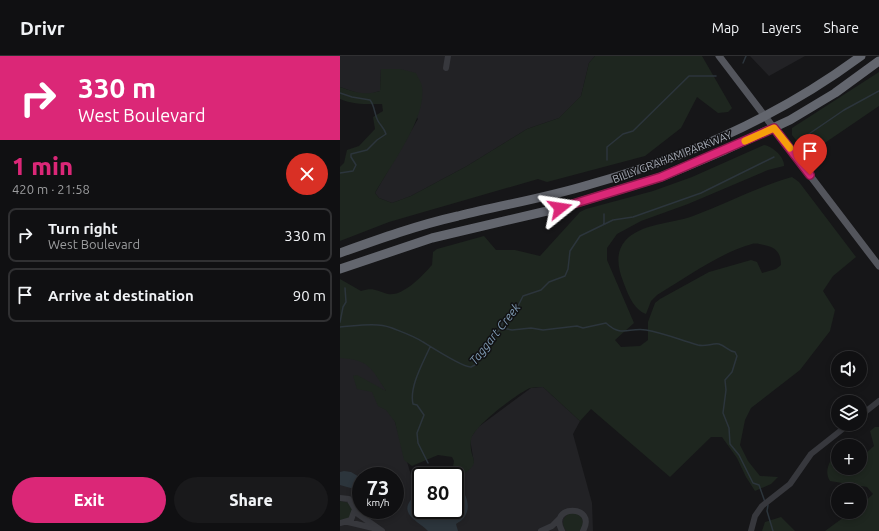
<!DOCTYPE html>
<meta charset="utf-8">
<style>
body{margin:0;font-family:Ubuntu,sans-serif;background:#19191b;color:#f1f3f6;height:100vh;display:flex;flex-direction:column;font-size:15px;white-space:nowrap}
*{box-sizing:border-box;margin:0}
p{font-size:13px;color:#9c9d9f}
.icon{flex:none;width:22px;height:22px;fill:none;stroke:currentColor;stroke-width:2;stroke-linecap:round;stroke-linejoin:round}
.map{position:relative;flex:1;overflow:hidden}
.sheet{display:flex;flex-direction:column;background:#101012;width:340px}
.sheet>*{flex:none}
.banner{background:#db2777;color:#fff;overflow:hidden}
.fabs{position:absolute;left:491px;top:295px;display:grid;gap:8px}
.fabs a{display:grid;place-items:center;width:36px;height:36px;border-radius:50%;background:#101012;box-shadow:0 2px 6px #0003,0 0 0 1px #303032;font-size:20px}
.speed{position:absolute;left:12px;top:411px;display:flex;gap:8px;font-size:20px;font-weight:700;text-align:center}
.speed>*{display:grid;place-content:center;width:52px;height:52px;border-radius:50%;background:#101012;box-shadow:0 2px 6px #0003,0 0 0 1px #303032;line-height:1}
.speed small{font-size:10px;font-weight:400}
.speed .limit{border:2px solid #111;border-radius:6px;background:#fff;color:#111}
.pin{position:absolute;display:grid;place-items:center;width:34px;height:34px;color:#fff;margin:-41px -17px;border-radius:50% 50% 50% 0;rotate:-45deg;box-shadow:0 0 4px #0007}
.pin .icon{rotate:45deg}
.me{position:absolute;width:44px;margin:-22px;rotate:75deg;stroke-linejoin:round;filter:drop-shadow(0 0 3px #0008)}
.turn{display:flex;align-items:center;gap:14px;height:84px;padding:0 12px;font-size:18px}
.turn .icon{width:52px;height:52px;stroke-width:2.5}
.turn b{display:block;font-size:28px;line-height:34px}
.round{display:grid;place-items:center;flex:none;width:42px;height:42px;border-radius:21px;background:#19191b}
.overview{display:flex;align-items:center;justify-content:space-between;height:68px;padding:0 12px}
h1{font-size:24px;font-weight:800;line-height:30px;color:#db2777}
.primary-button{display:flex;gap:8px;margin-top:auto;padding:8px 12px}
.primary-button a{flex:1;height:46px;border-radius:24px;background:#db2777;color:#fff;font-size:16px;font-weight:800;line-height:46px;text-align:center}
.primary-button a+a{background:#19191b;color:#f1f3f6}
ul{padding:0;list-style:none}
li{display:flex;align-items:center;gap:12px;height:54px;margin:0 8px 6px;padding:0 4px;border:2px solid #303032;border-radius:8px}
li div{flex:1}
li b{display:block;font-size:15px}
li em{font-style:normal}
header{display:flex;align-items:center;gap:24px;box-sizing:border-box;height:56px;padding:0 20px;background:#101012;border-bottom:1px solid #303032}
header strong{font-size:19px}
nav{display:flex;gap:22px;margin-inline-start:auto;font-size:14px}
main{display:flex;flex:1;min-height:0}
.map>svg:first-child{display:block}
.built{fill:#222225;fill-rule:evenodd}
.green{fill:#1e261f}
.water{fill:#2c353c}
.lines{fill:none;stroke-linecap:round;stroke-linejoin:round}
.stream{stroke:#2c353c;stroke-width:1.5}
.minor{stroke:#37383d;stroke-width:6}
.major{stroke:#53555c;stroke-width:7}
.highway{stroke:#63666e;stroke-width:9}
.route-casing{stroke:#8e194d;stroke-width:10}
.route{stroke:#db2777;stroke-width:7}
.slow{stroke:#f59e0b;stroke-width:7}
.labels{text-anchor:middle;stroke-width:3;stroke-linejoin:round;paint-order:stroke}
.street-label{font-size:11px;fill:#a8adb8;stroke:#111113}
.water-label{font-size:12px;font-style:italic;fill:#7f9bb3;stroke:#111113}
</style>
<header>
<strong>Drivr</strong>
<nav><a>Map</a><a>Layers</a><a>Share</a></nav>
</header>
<main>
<section class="sheet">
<div class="banner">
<div class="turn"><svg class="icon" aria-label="right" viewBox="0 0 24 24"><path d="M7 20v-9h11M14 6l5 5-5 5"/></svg><div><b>330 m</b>West Boulevard</div></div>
</div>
<div class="overview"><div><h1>1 min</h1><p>420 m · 21:58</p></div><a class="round" style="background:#d93025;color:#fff"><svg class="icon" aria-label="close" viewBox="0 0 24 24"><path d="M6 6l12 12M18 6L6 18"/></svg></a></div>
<ul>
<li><svg class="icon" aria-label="right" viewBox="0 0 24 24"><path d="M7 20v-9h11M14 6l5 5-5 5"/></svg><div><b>Turn right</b><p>West Boulevard</p></div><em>330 m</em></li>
<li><svg class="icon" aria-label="arrive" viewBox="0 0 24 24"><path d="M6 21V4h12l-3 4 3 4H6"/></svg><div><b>Arrive at destination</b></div><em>90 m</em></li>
</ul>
<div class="primary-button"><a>Exit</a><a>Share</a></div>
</section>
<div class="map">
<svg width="539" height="475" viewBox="0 0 539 475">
<rect width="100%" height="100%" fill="#161618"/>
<!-- built -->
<path class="built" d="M0,0H255L249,7L241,40L219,62L187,73L127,110L71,140L52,147L39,142L35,137L78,63L41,13L40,35L30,38H20L0,31Z
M410,0H465L429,20Z
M26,270L71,419L134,407L130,383L137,372L191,332L203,331L240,365L233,378L252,447L253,475H0V271ZM21,420H55V454H21ZM81,420H115V454H81Z"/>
<!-- green -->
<path class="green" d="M255,0H362L392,52L388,56L378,57L357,41L341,72L305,100L207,126L198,123L49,166L0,185V111L4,107L7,94L19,90L35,73L33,61L43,55L42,48C27,48 14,49 0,43V31C15,36 24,40 40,35L41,13H60L76,17C78,22 82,27 82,31C87,62 50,110 35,137L39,142L52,147L71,140L127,110L187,73L219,62L241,40L249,7Z
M539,16V50L470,97L467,98L452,79V72Z
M424,89C432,90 445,101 444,110L428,114L348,148L301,165L277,178L267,192V204L294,267L275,284L281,291L300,290L308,284V266L315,247L320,243L369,216L411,204L417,206L422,217L436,213L441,209C441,197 436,191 424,189C420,188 415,187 412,188C381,196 344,223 317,239L311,245L306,258C293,253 288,238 283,225C278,212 275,197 285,185C301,167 331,168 353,160C386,148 417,131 452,121L459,126L516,201L493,220L483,235L495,254L490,275L460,314L411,352L405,364L400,389L408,405L420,420L438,421L431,428L415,435L406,421L397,402L382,381H371L330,421L251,353L240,365L203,331C199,331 194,331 190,332C178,337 132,371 131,384C128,406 146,404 118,422L110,419L109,416L113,411L114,405L112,401L98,399L72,410L64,404L55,366L46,354L38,350L32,336L17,333L13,320L17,319L46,335C31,312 30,304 0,302V223L21,235C34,231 36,235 48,238C63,241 83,219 92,209L93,196L97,193L144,180L156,194H175L200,200L240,156L246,153L313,135L352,121Z
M535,371H539V475H485L511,456H520V450L533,438L527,431L490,425C483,414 491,403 498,394V412H520V395L527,396L534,390L530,375Z
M0,445L9,447L13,452L10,462L0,465Z
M223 467a10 10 0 1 1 20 0a10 10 0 1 1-20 0Z
M441,461L455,475H422L425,466Z"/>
<!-- water -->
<path class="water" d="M4,415L11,416L21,422V431L14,433L0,429V416Z
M115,428C125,434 132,449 125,460C124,463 119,466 116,468L118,475H88C81,467 60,459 70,445C73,441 76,439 81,437V454H115Z"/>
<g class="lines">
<!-- stream -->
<path class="stream" d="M403,7L406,0
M0,37L12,41L30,44C35,50 34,58 38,65C41,70 44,72 46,78L37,84L27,94L11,98V101L16,109L13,115L0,117
M463,82L504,54L539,35
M267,104V91L283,78L293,75L349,20H376
M264,168V158
M0,266L3,251L6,246L5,232
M0,271C16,270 36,266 52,272C62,276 74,280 83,286C91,291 124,312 131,311L135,309L146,287L161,272L163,265L177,252L183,240L201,234L209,226L225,220L228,213L230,195L240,180L273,164L293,161L361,137L434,101
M162,272L172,274L191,272L203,274L237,270L243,272L266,267C282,282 289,271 306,274C324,277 340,284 358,289C366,291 372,287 379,288C386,290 388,295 395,296L397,300L392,316L385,324L386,334L383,357L389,372L390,388L399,399L413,427L419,429L425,446
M88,407L78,387L77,377L84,359L77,349L73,348C69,331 83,307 90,291
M428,449L427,455L433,475"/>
<!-- minor -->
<path class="minor" d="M106,12L108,0
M520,360L539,345
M0,442L9,443L15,453L11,464L0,467
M16,453L18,458L42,475
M8,466L37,473
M201,475L212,470L220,462
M222,475C207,448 258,448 243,475
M411,475L415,460L422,450L450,428L471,398L509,368"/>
<!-- major -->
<path class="major" d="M379,0L539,210"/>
<!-- highway -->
<path class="highway" d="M0,197C39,183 78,169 118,160C162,149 205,142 248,129C345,102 440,60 521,0
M0,213L92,182L220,152L321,121L385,94L450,64L495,37L539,5"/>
</g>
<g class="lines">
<defs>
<path id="route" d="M220,152L321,121L434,72L470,119"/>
</defs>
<!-- route casing -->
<use href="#route" class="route-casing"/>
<!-- route -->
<use href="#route" class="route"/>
<!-- slow -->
<path class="slow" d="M405,85L434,72L450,92"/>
</g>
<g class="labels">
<!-- street labels -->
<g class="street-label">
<text transform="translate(332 101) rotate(-21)" y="4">BILLY GRAHAM PARKWAY</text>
</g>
<!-- water labels -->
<g class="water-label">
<text transform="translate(155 278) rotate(-52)" y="4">Taggart Creek</text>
</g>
</g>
</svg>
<div class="fabs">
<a><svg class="icon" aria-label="sound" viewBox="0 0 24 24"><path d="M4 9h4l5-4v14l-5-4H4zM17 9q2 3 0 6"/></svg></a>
<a><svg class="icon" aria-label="layers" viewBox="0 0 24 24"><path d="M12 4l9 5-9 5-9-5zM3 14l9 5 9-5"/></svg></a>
<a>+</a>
<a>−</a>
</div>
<div class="speed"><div>73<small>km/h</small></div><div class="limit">80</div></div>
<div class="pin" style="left:470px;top:119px;background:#d93025"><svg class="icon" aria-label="arrive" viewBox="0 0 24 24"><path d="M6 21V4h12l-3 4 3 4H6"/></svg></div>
<svg class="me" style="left:220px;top:152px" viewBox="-20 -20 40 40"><path d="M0-17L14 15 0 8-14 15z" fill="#db2777" stroke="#fff" stroke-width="4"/></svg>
</div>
</main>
